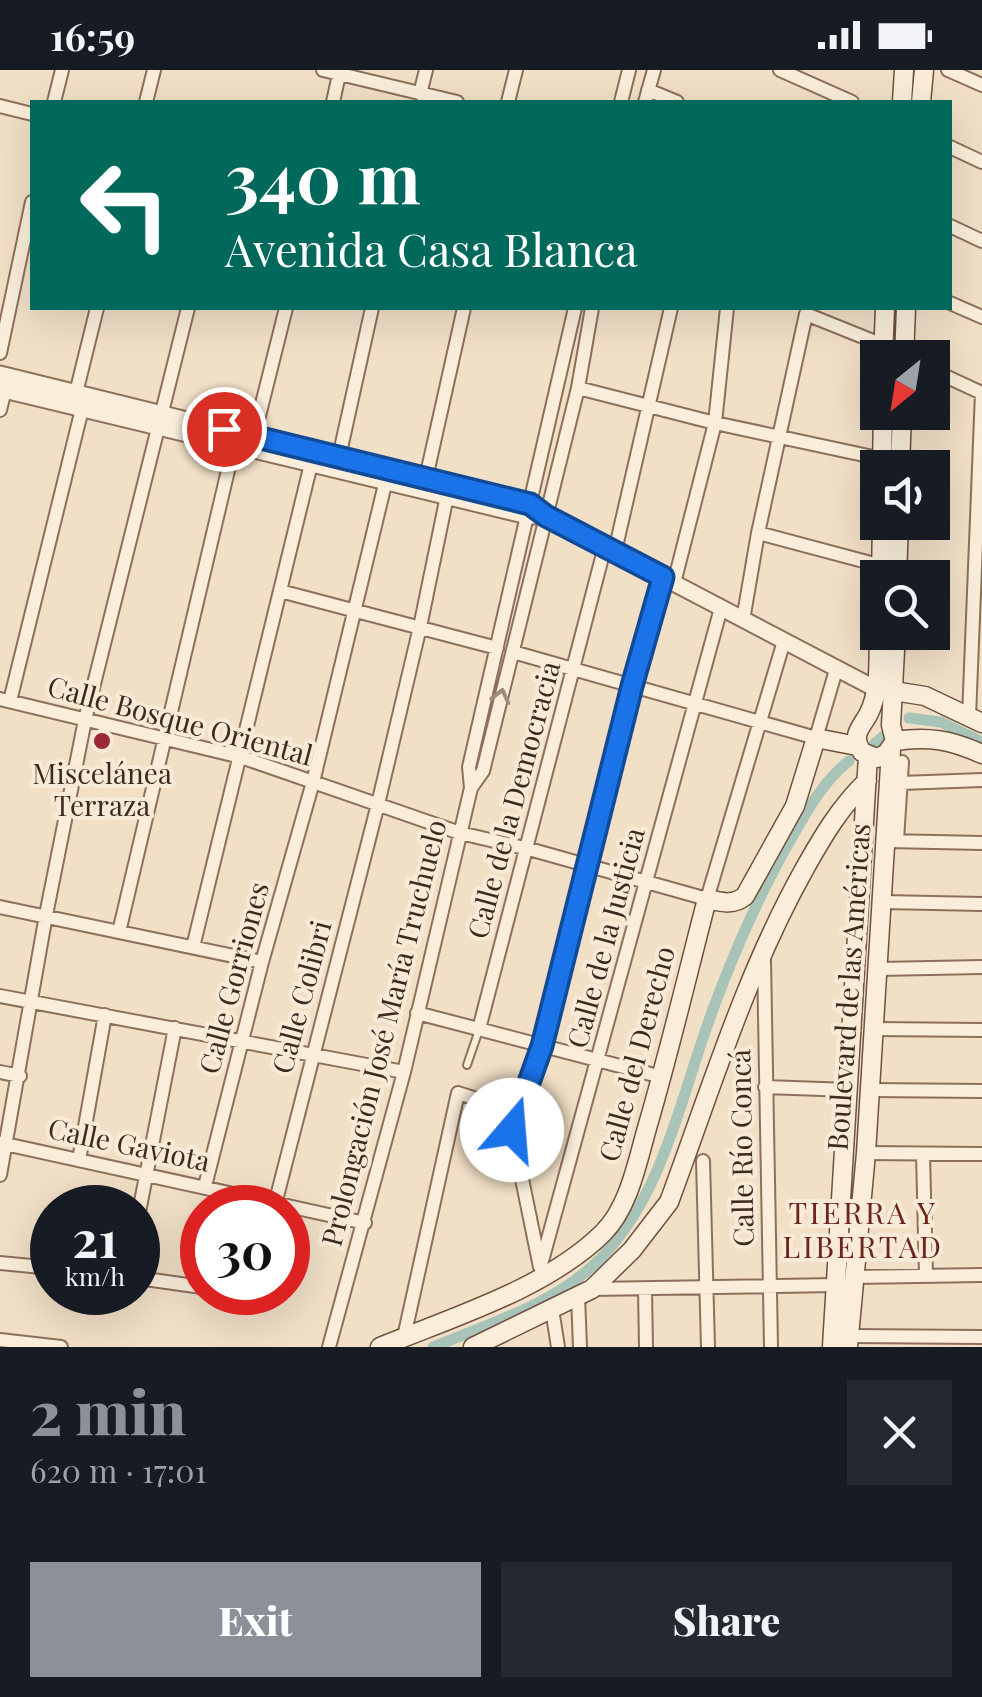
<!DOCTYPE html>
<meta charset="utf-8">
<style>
body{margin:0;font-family:"Playfair Display",serif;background:#242831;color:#f1f3f6;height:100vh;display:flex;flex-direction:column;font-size:38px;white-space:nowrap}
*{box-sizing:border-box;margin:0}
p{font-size:32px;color:#9ea1a6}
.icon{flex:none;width:55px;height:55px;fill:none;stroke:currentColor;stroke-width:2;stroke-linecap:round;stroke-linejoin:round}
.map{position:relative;height:1277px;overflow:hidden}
.panel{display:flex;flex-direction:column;background:#171b24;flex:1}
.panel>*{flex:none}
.hud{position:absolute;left:30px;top:30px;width:922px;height:210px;border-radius:0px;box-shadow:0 10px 40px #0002;background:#00695c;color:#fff;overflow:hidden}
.needle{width:65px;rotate:210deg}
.controls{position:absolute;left:860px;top:270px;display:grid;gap:20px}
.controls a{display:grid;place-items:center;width:90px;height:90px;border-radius:0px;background:#171b24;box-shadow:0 10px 40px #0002;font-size:50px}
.speed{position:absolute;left:30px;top:1115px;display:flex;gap:20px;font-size:50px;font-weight:700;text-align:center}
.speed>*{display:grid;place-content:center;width:130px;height:130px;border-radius:50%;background:#171b24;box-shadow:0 10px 40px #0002;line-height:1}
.speed small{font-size:25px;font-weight:400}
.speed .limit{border:15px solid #d22;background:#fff;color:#111}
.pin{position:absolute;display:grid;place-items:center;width:85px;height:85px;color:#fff;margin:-42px;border:5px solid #fff;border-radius:50%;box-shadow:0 2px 10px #0007}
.me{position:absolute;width:110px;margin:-55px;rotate:18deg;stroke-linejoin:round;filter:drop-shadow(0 0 8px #0008)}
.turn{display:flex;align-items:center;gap:35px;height:210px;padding:0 30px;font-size:45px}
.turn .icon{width:130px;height:130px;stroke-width:2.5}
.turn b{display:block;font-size:70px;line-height:85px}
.round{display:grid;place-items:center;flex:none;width:105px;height:105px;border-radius:0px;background:#242831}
.summary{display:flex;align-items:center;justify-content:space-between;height:170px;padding:0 30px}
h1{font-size:60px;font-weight:800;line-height:75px;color:#8c9099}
.cta{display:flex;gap:20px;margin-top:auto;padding:20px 30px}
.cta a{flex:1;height:115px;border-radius:0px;background:#8c9099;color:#fff;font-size:40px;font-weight:800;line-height:115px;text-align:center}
.cta a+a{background:#242831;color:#f1f3f6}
.status{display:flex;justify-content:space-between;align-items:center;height:70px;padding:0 50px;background:#171b24;direction:ltr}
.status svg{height:28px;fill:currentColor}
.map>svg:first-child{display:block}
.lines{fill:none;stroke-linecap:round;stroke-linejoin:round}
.canal{stroke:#a8c4b9;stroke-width:11}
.service-casing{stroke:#8d705b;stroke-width:10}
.minor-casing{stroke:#8d705b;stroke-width:16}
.tertiary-casing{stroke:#8d705b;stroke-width:19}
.secondary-casing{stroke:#6f513e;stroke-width:21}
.service{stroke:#faeeda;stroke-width:6}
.minor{stroke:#faeeda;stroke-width:12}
.tertiary{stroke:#faeeda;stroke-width:15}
.secondary{stroke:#faeeda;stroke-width:18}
.oneway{stroke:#9c8c7c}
.route-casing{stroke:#114b97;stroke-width:25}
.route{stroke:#1a73e8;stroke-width:18}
.poi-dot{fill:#9f2835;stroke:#f7ead6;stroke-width:4}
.labels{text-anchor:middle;stroke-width:8;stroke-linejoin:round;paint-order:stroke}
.street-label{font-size:28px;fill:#3d2a1f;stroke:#f7ead6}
.poi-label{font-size:28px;fill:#3d2a1f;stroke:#f7ead6}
.neighbourhood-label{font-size:30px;letter-spacing:2.5px;fill:#6c251c;stroke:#f7ead6}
</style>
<div class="status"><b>16:59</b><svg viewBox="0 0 49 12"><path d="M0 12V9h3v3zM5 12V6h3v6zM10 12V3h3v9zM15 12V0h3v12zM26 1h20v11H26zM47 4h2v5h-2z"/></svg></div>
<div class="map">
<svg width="982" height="1277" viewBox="0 0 982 1277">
<rect width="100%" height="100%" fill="#f1dfc6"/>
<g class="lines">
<!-- canal -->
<path class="canal" d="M909,648L941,652L982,672
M874,674L885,665
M433,1277C491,1253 555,1234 600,1189C665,1122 681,1025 712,942C733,885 757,829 787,776C805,745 821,713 849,691"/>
<defs>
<path id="service" d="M467,995L479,960"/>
<path id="minor" d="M323,0L457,32
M780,0L852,32
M948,0L982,15
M648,20L677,32
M420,24L426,0
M54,32L62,0
M146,32L154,0
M333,32L340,0
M508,32L516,0
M621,32L629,0
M645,32L654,0
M0,36L32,44
M950,77L982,92
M950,156L982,171
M950,233L982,247
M0,283L32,132
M932,300L982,323
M578,318L715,353L887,390
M76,323L97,238
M0,340L5,320
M254,366L286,238
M339,387L372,238
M426,408L464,238
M758,463L882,496
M615,481L671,238
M674,513L715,353L727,238
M280,521L497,578
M743,550L758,463L806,244L883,275
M513,582L816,668L836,600
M0,629L241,687L460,763L529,779L707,829L784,571
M10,631L82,339
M969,647L982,323
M901,713L982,710
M471,718L483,701L578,318L592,238
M897,770L902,692
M887,771L982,773
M883,832L982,834
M0,837L262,892
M119,862L234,375
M193,877L311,394
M764,890L771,1277
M878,899L982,897
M0,926L404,1002
M417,943L662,1007
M479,959L605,476
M874,959L982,960
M0,1002L20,1006
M765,1017L850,1020
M870,1020L982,1021
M1,1073L365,1153
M866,1083L982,1084
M923,1084L926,1205
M79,1090L105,945
M703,1091L708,1277
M0,1105L46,845L85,650L188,238
M205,1116L262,892L313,712L387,406
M274,1138L378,734L420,557L447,426
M138,1147L175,958
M542,1191L721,538
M0,1193L52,1198
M540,1197L512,1060L542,976L632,616L663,507
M854,1207L982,1205
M138,1208L202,1217
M592,1219L836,1215
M645,1220L646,1277
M244,1222H246
M578,1226L580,1277
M552,1239L558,1277
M849,1266L982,1267
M404,1267L458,1023L517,1042
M0,1270L61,1277
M329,1277L404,1002L471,718L469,697L575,238"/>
<path id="tertiary" d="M0,304L529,434L546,446L876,619
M0,319L528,446H546"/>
<path id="secondary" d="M902,32L904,0
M921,32L924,0
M883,288L885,238
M904,288L906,238
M882,398L883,342
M900,398L902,342
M881,508L882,452
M897,508L899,452
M879,562C878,590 881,620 868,645C860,659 851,665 862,682L877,688L886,684L895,671L891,655L896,562
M881,619L925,626L982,653
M895,671C929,666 951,670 982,684
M380,1277C453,1247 546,1219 603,1163C629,1137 637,1093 647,1058C669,983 687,906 707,829C721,832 733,836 745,826L795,736L816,668L857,676
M473,1277L592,1219L632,1180L669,1132C711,1019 746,903 805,798C823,766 840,737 867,711
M832,1277L868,686
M848,1277L866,1083L891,680"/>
</defs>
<!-- service casing -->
<use href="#service" class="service-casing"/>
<!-- minor casing -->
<use href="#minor" class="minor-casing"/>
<!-- tertiary casing -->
<use href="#tertiary" class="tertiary-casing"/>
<!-- secondary casing -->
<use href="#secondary" class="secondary-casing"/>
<!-- service -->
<use href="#service" class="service"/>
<!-- minor -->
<use href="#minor" class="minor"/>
<!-- tertiary -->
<use href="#tertiary" class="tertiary"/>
<!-- secondary -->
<use href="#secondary" class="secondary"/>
</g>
<!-- one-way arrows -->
<defs><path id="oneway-chevron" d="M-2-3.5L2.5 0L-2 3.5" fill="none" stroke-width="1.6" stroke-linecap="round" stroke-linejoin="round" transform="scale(2.5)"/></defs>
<use class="oneway" href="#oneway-chevron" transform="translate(501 626) rotate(-76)"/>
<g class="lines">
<defs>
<path id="route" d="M224,359L530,434L546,446L663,507L632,616L542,976L512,1060"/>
</defs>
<!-- route casing -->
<use href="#route" class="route-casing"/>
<!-- route -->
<use href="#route" class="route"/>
</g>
<!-- markers -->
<circle class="poi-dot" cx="102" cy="671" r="10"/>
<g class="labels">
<!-- street labels -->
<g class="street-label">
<text transform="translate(180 651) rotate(15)" y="10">Calle Bosque Oriental</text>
<text transform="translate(514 730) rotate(-75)" y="10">Calle de la Democracia</text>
<text transform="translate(606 868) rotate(-75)" y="10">Calle de la Justicia</text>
<text transform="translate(234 908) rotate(-75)" y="10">Calle Gorriones</text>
<text transform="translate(849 917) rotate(-86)" y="10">Boulevard de las Américas</text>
<text transform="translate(302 927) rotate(-75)" y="10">Calle Colibri</text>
<text transform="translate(384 963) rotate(-76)" y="10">Prolongación José María Truchuelo</text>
<text transform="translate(637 984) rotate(-75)" y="10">Calle del Derecho</text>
<text transform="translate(129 1075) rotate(12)" y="10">Calle Gaviota</text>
<text transform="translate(742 1078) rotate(-91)" y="10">Calle Río Concá</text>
</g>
<!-- poi labels -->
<g class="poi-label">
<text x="102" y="714">Miscelánea<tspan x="102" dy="32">Terraza</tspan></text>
</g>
<!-- neighbourhood labels -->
<g class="neighbourhood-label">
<text x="863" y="1154">TIERRA Y<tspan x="863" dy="34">LIBERTAD</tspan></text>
</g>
</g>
</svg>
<div class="controls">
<a><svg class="needle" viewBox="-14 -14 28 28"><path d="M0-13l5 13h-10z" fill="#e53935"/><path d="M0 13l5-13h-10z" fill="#9ea1a6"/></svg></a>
<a><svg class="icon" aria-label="sound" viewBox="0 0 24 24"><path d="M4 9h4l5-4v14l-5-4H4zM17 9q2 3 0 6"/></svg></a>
<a><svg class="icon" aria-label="search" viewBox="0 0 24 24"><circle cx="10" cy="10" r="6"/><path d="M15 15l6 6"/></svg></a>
</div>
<div class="speed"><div>21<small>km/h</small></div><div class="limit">30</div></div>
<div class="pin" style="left:224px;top:359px;background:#d93025"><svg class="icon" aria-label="arrive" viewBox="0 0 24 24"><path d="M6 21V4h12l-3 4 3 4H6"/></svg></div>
<svg class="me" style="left:512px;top:1060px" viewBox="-20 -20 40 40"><circle r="19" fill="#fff"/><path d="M0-13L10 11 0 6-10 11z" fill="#1a73e8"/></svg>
<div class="hud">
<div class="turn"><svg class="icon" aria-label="left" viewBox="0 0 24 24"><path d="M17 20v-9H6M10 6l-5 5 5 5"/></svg><div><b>340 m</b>Avenida Casa Blanca</div></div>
</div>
</div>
<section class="panel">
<div class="summary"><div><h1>2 min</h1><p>620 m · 17:01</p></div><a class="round"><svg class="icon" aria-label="close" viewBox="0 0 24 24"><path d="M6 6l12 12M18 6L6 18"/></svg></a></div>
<div class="cta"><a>Exit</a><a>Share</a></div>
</section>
